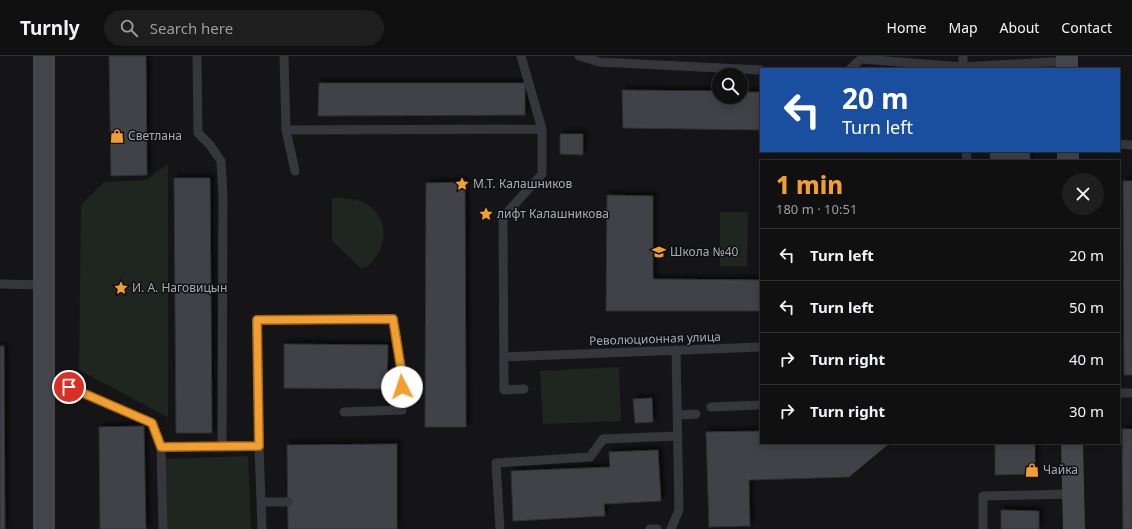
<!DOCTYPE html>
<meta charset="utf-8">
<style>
body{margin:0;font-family:"Noto Sans",sans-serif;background:#1e1e1f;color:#f1f3f6;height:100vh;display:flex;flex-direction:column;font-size:15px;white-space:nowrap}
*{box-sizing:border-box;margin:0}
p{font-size:13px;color:#9c9d9f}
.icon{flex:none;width:22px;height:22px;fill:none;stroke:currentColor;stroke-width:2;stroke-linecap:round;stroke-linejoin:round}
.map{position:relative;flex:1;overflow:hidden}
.sheet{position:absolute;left:760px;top:104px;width:360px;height:284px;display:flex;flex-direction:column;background:#101011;border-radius:0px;box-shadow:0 2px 10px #0003,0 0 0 1px #303031}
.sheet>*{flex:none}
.top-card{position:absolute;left:760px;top:12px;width:360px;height:84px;border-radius:0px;box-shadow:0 2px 10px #0003,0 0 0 1px #303031;background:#1a4fa0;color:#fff;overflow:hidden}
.buttons{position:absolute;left:712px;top:12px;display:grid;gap:8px}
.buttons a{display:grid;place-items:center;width:36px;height:36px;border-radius:50%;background:#101011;box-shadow:0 2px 10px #0003,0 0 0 1px #303031;font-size:20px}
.pin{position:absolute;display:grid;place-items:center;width:34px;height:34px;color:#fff;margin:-17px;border:2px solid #fff;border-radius:50%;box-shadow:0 1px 4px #0007}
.me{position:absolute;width:44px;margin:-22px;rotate:356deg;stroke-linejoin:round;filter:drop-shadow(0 0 3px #0008)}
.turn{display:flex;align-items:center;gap:14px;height:84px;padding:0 16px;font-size:18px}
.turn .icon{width:52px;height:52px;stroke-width:2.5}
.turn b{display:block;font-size:28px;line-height:34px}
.round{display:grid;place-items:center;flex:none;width:42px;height:42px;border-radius:21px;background:#1e1e1f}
.head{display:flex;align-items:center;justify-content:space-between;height:68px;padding:0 16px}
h1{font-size:24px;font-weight:800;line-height:30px;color:#f39f30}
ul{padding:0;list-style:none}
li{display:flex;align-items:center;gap:12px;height:52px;padding:0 16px;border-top:1px solid #303031}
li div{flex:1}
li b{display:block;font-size:15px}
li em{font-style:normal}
header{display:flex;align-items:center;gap:24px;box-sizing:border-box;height:56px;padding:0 20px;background:#101011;border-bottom:1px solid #303031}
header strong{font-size:19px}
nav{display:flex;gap:22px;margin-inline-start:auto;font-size:14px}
.search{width:280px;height:36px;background:#1e1e1f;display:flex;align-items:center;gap:10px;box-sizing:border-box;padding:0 14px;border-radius:22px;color:#9c9d9f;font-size:15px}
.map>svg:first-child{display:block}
.green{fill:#1f261f}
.building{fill:#414347;stroke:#2f2f33;filter:url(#shadow)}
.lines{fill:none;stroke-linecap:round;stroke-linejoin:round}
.lane{stroke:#36373c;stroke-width:9}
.secondary{stroke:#44464c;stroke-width:22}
.route-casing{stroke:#9e671f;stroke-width:10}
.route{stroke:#f39f30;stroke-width:7}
.labels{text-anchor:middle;stroke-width:3;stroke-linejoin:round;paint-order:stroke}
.poi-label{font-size:12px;fill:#a6adb7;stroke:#101012;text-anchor:start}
.street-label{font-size:12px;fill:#a6adb7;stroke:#101012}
</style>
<header>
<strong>Turnly</strong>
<div class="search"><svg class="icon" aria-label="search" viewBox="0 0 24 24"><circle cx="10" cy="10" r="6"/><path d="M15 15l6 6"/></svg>Search here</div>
<nav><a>Home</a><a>Map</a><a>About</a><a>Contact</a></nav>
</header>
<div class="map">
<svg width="1132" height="473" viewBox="0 0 1132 473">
<defs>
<filter id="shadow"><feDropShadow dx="3.5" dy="-3.5" stdDeviation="2" flood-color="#0009"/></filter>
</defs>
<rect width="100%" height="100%" fill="#151517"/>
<!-- green -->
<path class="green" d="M168,108V361L79,314L81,149L104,126L146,124Z
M332,142C342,142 354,142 363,146C387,157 390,187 372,206C370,209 365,211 362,213L332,185Z
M720,156H748L747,210H720Z
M619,311L621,365L543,368L540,315Z
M248,400L251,473H167L165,403Z"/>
<!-- building -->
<path class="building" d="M109,0H146L147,119L111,120Z
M319,27H525V59L318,60Z
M622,34L719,35V41H741V36H761V74L623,72Z
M560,78H583V99L560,98Z
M990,95H1030V105H990Z
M174,122H210L212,377H176Z
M1123,125H1132V319H1124Z
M465,126L466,371H425L426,127Z
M607,139L653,140V223L761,224V255H606Z
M284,288L388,289L387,333L284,332Z
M0,290H4L5,473H0Z
M652,342L653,366L635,367L633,343Z
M144,370L146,473H100L99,371Z
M1122,373H1132V473H1123Z
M761,375V387H890L849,421L749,424L750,470L709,471L706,376Z
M995,387H1035V418L995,419Z
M397,388V473H288L287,389Z
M658,394L661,445L604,448L605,460L513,465L511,415L610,411L609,396Z
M1001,454L1039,455V473H1001Z"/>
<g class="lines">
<!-- lane -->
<path class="lane" d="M197,0L198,77L210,89L221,105L223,140L222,391
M284,0L286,74L542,73L521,0
M579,0L599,6L761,14
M850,13L861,3L963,11L1067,5
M963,13V0
M286,74L295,115
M1119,88L1132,89
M966,95L967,105
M0,228L44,229
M504,301L761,291
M44,333L69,331L152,367L161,391L259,390L257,264L393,263L402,319V354L344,356
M524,333L504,334L503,161L542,118V73
M1119,337H1132
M711,351L761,349
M678,359L696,358
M259,390L262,473
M161,391L163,473
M261,446H288
M500,473L496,407L590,401L603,383L678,380
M650,473H657
M671,473L679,454L676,294
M983,473V440L1073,438"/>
<!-- secondary -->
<path class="secondary" d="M1067,0V13
M1068,95V105
M1072,387L1074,473
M44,473V0"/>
</g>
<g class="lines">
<defs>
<path id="route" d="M69,331L152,367L161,391L259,390L257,264L393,263L402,319V331"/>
</defs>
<!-- route casing -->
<use href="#route" class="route-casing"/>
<!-- route -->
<use href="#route" class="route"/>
</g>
<!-- icons -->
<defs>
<symbol id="shop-bare" viewBox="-9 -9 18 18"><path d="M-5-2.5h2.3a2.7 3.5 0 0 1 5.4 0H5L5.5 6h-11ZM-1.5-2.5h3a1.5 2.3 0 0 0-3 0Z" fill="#f39f30" stroke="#101012" stroke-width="2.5" paint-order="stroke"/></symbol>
<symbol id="sight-bare" viewBox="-9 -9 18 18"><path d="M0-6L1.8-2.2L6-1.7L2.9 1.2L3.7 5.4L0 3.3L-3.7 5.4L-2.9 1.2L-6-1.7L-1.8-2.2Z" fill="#f39f30" stroke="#101012" stroke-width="2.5" paint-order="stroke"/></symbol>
<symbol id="school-bare" viewBox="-9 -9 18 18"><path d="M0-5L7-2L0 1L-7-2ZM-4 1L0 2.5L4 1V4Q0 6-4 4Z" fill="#f39f30" stroke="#101012" stroke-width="2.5" paint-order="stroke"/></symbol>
</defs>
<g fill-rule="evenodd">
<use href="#shop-bare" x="107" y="70" width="20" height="20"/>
<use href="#sight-bare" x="452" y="118" width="20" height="20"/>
<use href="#sight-bare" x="476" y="148" width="20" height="20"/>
<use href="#school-bare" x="649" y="186" width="20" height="20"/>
<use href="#sight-bare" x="111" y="222" width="20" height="20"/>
<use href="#shop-bare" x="1022" y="404" width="20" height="20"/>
</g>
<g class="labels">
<!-- poi labels -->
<g class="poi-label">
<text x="128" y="84">Светлана</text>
<text x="473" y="132">М.Т. Калашников</text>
<text x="497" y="162">лифт Калашникова</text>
<text x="670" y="200">Школа №40</text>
<text x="132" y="236">И. А. Наговицын</text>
<text x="1043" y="418">Чайка</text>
</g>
<!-- street labels -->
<g class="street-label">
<text transform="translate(655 283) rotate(-2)" y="4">Революционная улица</text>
</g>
</g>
</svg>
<div class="buttons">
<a><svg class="icon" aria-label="search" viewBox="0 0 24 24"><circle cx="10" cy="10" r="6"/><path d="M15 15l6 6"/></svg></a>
</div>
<div class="pin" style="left:69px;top:331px;background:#d93025"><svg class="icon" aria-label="arrive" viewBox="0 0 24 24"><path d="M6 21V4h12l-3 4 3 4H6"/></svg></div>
<svg class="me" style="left:402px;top:331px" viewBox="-20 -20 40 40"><circle r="19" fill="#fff"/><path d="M0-13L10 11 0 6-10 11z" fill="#f39f30"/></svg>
<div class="top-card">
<div class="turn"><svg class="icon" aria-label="left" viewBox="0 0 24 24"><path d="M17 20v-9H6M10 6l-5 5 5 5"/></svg><div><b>20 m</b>Turn left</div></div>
</div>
<section class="sheet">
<div class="head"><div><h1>1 min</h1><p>180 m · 10:51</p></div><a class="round"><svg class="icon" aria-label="close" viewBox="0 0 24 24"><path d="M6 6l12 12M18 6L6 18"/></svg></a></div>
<ul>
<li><svg class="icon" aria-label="left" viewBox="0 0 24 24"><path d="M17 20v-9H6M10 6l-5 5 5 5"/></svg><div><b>Turn left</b></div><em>20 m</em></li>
<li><svg class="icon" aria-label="left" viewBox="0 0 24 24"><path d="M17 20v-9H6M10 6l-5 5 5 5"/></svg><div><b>Turn left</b></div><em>50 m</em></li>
<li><svg class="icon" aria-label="right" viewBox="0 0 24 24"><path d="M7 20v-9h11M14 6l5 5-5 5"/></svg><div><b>Turn right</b></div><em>40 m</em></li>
<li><svg class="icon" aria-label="right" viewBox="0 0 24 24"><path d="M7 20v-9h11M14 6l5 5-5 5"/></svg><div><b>Turn right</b></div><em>30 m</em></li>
</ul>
</section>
</div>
